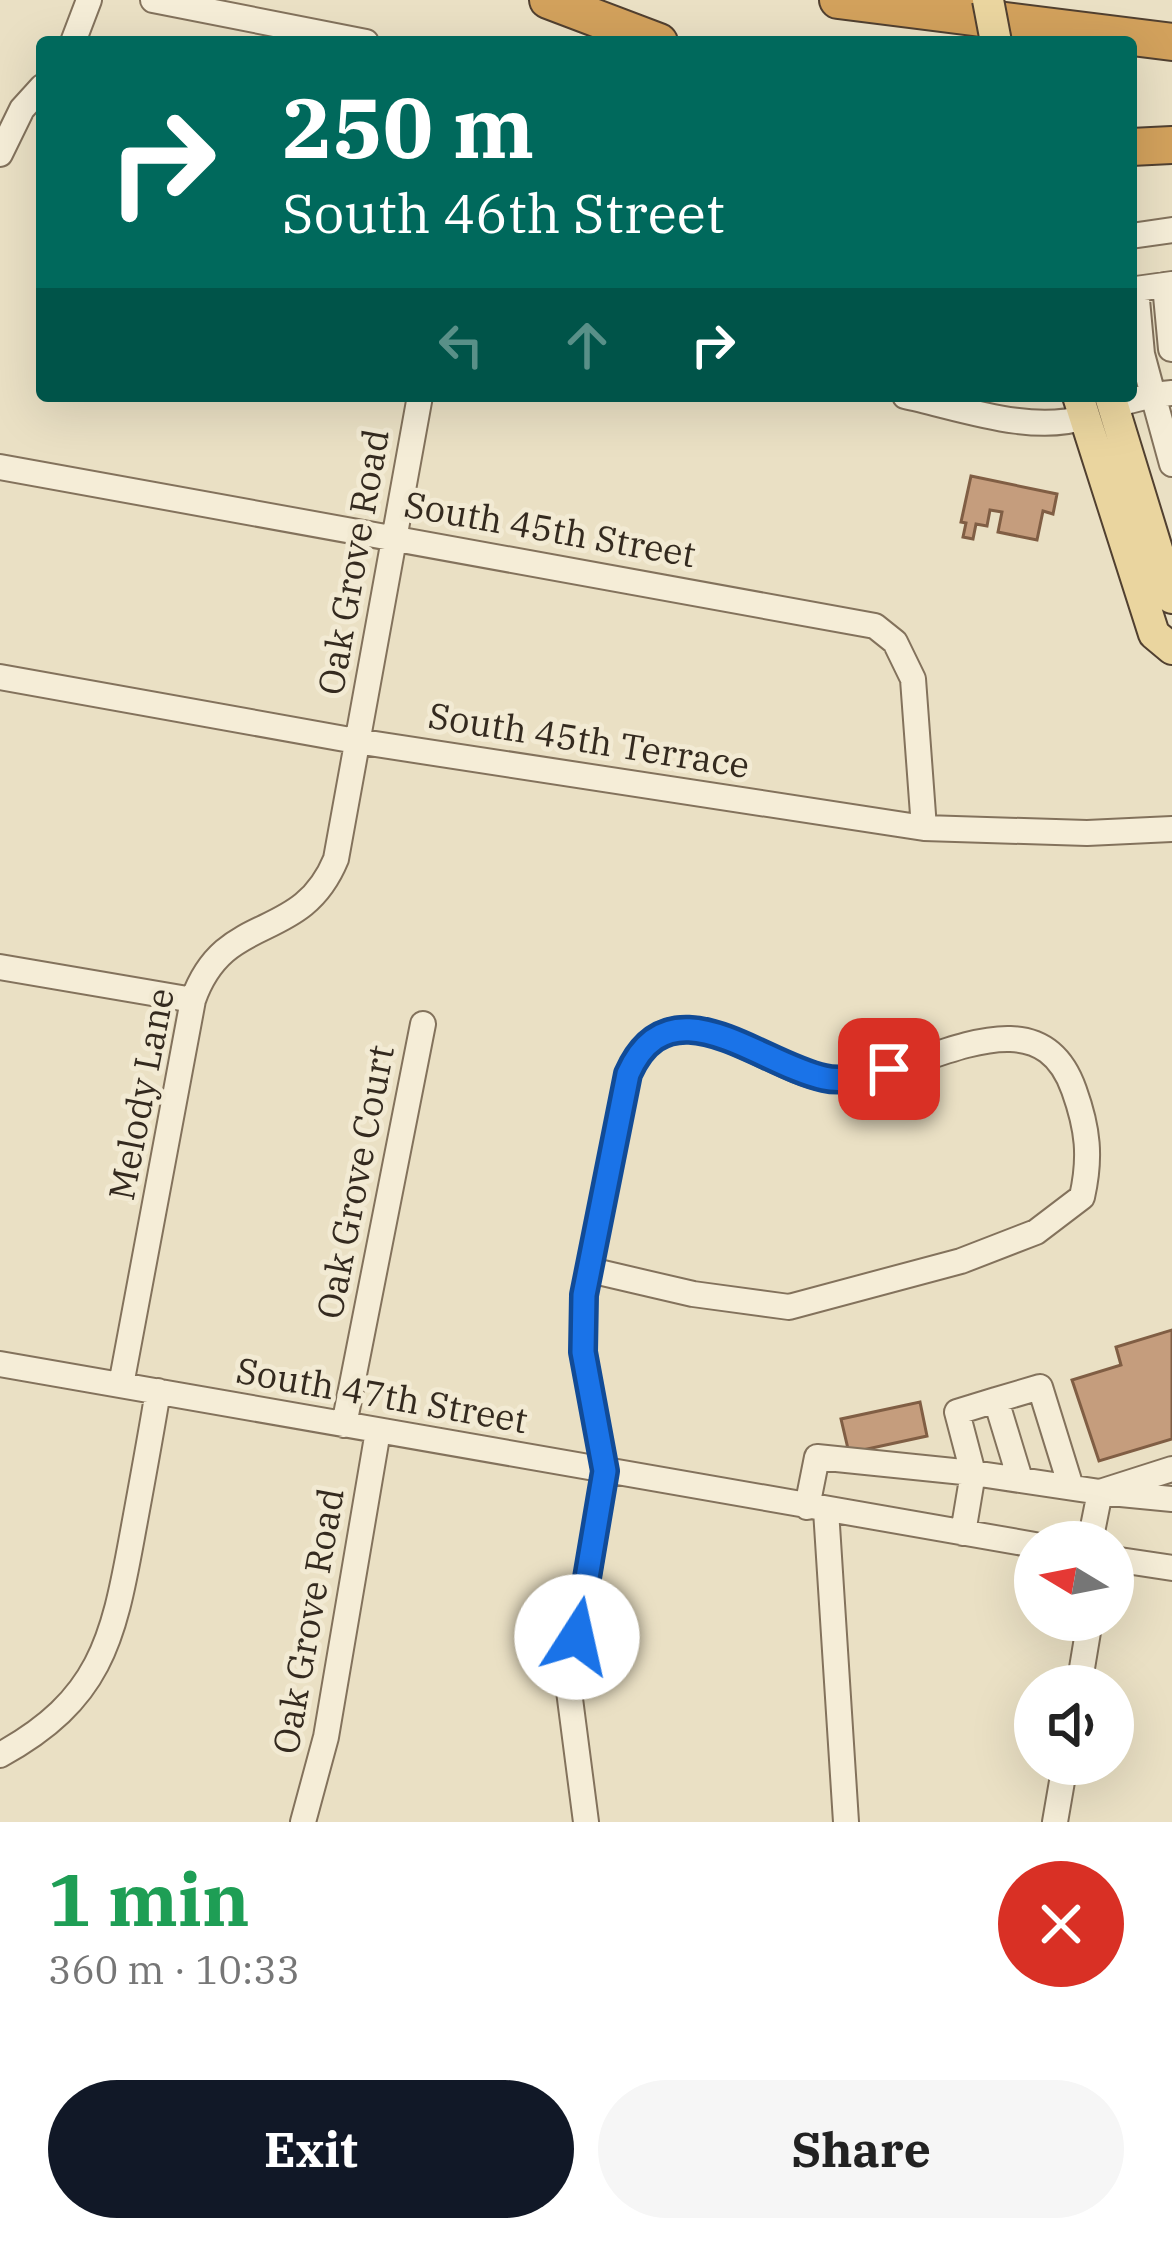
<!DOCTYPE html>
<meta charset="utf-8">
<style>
body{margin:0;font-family:"IBM Plex Serif",serif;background:#f6f6f6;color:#222;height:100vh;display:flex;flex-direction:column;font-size:45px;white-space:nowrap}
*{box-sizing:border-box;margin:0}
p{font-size:39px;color:#767676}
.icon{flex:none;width:66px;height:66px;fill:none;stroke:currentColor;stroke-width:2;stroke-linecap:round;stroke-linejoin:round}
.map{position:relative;height:1822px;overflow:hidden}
.details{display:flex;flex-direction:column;background:#fff;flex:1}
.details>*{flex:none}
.top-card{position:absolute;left:36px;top:36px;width:1101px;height:366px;border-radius:12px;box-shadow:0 12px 48px #0002;background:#00695c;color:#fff;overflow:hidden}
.needle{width:78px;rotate:280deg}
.buttons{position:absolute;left:1014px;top:1521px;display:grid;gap:24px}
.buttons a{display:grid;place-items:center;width:120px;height:120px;border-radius:50%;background:#fff;box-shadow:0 12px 48px #0002;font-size:60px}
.pin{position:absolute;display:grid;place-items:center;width:102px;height:102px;color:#fff;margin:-51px;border-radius:24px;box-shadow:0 6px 18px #0006}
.me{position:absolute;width:132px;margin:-66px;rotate:10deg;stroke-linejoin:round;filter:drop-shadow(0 0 9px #0008)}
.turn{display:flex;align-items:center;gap:42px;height:252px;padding:0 48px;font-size:54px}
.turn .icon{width:156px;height:156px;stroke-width:2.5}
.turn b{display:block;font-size:84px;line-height:102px}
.lanes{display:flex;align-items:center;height:114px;padding:0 48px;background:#0003;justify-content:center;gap:60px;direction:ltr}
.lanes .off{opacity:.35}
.round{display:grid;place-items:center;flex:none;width:126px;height:126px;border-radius:63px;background:#f6f6f6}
.overview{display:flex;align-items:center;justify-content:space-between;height:204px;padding:0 48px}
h1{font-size:72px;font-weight:800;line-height:90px;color:#1e9e55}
.button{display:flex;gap:24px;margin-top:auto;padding:24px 48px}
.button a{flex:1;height:138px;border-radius:72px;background:#111827;color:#fff;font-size:48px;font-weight:800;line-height:138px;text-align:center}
.button a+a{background:#f6f6f6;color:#222}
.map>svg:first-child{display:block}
.building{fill:#c59d7d;stroke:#805e44;stroke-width:3}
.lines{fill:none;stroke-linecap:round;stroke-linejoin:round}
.minor-casing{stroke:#83725c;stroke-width:28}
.major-casing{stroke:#514030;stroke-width:34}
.highway-casing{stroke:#514030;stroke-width:40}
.minor{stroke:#f5edd7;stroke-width:24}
.major{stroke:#ead59f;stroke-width:30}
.highway{stroke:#d2a15c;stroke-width:36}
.major-bridge-casing{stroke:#514030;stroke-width:34;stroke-linecap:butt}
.major-bridge{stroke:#ead59f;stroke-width:30}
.route-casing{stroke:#114b97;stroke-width:30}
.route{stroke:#1a73e8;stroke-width:21}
.labels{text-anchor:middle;stroke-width:10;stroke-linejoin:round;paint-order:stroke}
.street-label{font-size:36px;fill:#342a1f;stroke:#f2ead3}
</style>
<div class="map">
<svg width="1172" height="1822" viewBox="0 0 1172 1822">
<rect width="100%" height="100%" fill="#eae0c4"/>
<!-- building -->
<path class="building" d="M971,476L1057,494L1053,514L1043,511L1037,540L998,532L1002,512L990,510L987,526L976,524L973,539L963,537L966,523L961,522Z
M1172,1330V1439L1099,1461L1072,1380L1121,1365L1116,1347Z
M920,1402L927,1436L849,1453L841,1419Z"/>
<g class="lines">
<defs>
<path id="minor" d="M153,0L366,42
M73,42L89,0
M0,154L22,109L42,87
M1131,236L1172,230
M1172,284L1136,289L1142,354L1153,395L1172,393
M1165,285L1171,349
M905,396C957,407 1033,435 1084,417
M1113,405L1153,395L1172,464
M0,467L875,626L895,642L913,679L924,828
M0,677L356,741L924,828L1087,833L1172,829
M0,967L193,1000
M0,1364L1035,1545
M121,1385L193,1000C225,909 300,946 336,859L420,396
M996,1400L1040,1387L1071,1487
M344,1425L423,1024
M807,1507L817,1457L973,1473L957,1412L996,1400L1020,1479
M826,1510L846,1822
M963,1533L973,1473L1100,1492L1172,1469
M1090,1542L1100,1492L1172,1499
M1113,1559L1172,1568
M1079,1686L1090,1620
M0,1755C100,1700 113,1641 132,1537C141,1488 150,1440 158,1391
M303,1822L326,1737L378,1431
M586,1822L569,1691L605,1471L583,1352L584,1295L628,1074C672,975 762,1070 828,1079C901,1090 1034,976 1074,1090C1088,1129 1091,1157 1082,1197L1036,1232L961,1261L789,1307L693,1294L590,1270
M1055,1822L1065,1764"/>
<path id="major" d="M1078,396L1154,634L1172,649
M1110,396L1172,598"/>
<path id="highway" d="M548,0L659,42
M838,0L1172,42
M1131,147L1172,145"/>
</defs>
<!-- minor casing -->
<use href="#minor" class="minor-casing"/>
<!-- major casing -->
<use href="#major" class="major-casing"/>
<!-- highway casing -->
<use href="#highway" class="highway-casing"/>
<!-- minor -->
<use href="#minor" class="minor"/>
<!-- major -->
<use href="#major" class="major"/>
<!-- highway -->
<use href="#highway" class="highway"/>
<defs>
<path id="major-bridge" d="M988,0L996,42"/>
</defs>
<!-- major-bridge casing -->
<use href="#major-bridge" class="major-bridge-casing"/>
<!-- major-bridge -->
<use href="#major-bridge" class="major-bridge"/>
</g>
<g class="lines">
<defs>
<path id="route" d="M577,1637L605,1471L583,1352L584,1295L628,1074C670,979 759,1064 824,1078C845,1083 868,1075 889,1069"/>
</defs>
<!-- route casing -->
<use href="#route" class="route-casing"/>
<!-- route -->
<use href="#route" class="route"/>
</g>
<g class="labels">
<!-- street labels -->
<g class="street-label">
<text transform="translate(550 529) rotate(10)" y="13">South 45th Street</text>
<text transform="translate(353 562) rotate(-80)" y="13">Oak Grove Road</text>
<text transform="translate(589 740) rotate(9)" y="13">South 45th Terrace</text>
<text transform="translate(141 1094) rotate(-79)" y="13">Melody Lane</text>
<text transform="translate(355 1182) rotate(-79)" y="13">Oak Grove Court</text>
<text transform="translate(382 1395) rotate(10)" y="13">South 47th Street</text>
<text transform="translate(308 1621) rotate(-80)" y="13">Oak Grove Road</text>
</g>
</g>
</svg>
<div class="buttons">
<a><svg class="needle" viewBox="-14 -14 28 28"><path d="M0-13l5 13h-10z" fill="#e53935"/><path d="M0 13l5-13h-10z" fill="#767676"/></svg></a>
<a><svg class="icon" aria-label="sound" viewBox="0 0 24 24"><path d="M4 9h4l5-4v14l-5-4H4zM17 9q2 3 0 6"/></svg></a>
</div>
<div class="pin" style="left:889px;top:1069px;background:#d93025"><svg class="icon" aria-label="arrive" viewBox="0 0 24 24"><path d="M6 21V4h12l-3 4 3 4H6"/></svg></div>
<svg class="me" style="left:577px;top:1637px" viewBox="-20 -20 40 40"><circle r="19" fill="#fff"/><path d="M0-13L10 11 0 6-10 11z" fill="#1a73e8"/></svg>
<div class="top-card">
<div class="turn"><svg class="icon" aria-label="right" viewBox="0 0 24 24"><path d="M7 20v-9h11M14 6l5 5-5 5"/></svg><div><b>250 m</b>South 46th Street</div></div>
<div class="lanes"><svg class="icon off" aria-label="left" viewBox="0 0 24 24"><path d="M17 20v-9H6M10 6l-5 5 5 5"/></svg><svg class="icon off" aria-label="ahead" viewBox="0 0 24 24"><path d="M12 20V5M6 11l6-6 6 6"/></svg><svg class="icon" aria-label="right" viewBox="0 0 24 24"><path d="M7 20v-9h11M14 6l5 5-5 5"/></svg></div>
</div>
</div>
<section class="details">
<div class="overview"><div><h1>1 min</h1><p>360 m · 10:33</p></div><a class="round" style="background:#d93025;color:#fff"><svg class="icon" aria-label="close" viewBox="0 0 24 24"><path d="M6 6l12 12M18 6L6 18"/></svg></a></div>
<div class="button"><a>Exit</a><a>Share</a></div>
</section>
